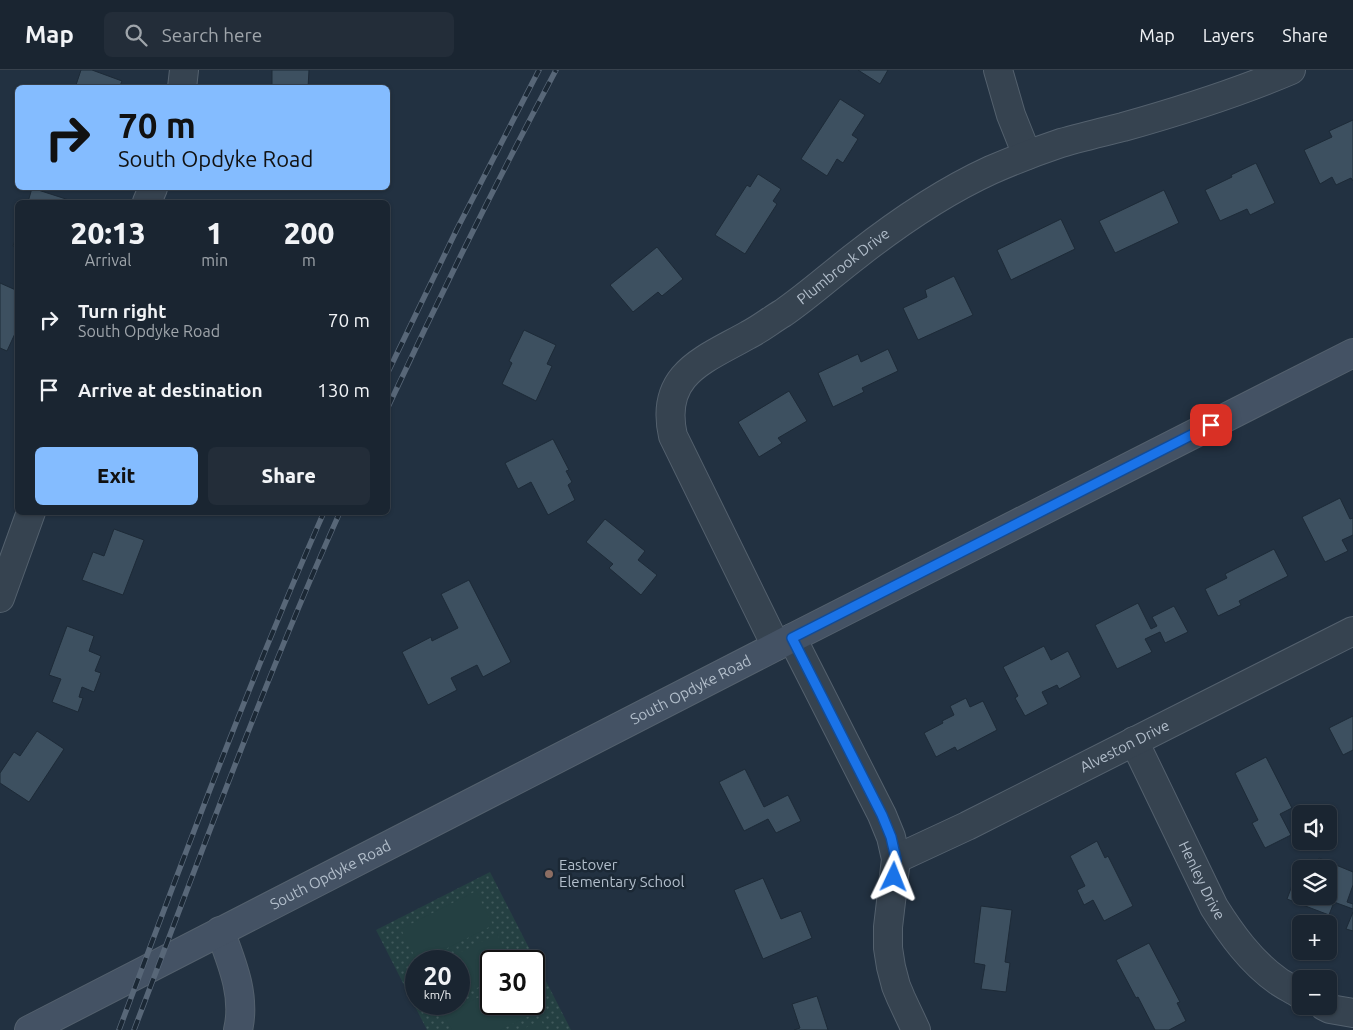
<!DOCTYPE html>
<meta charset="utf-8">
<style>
body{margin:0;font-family:Ubuntu,sans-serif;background:#232d39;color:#f1f3f6;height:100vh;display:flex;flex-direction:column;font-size:19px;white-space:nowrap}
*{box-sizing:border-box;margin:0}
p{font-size:16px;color:#9fa5ab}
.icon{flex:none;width:28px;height:28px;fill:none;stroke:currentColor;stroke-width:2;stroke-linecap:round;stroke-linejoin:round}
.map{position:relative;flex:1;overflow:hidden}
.drawer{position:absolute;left:15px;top:130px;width:375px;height:315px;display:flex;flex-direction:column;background:#1a2531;border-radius:8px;box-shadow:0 1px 4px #0004,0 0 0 1px #38424d}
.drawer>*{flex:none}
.banner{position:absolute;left:15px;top:15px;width:375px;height:105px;border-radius:8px;box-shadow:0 1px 4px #0004,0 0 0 1px #38424d;background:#84bcff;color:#111;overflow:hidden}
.controls{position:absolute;left:1292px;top:735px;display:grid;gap:10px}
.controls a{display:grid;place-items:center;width:45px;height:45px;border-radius:8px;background:#1a2531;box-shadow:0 1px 4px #0004,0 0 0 1px #38424d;font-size:25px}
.speed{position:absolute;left:405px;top:880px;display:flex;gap:10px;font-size:25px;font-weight:700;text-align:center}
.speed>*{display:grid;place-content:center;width:65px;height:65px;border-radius:50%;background:#1a2531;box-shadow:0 1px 4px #0004,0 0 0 1px #38424d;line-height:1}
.speed small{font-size:12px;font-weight:400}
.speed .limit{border:2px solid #111;border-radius:8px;background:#fff;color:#111}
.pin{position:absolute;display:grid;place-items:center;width:42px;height:42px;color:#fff;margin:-21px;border-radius:10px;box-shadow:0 2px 8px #0006}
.me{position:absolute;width:55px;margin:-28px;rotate:2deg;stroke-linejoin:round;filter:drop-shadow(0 0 4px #0008)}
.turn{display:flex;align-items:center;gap:18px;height:105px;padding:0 20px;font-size:22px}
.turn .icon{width:65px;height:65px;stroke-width:2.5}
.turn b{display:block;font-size:35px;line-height:42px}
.eta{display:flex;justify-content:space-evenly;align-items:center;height:85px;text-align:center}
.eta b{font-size:30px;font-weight:800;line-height:35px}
.cta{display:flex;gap:10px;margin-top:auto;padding:10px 20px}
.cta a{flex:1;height:58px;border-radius:8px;background:#84bcff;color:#111;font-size:20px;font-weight:800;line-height:58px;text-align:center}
.cta a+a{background:#232d39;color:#f1f3f6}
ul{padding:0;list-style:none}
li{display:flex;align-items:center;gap:15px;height:70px;padding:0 20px}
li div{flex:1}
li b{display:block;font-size:19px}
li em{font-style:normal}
header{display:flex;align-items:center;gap:30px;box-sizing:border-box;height:70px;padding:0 25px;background:#1a2531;border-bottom:1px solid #38424d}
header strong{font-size:24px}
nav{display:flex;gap:28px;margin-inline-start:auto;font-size:18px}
.search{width:350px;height:45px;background:#232d39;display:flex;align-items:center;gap:12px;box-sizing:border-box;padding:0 18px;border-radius:8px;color:#9fa5ab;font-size:19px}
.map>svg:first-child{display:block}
.park{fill:url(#park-dots);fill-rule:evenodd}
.garden{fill:#244042}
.building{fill:#3d5060;stroke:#1d2a37}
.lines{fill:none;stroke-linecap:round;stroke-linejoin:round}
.street-casing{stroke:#54616e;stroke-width:30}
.secondary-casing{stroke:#54616e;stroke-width:30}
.street{stroke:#364350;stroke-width:28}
.secondary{stroke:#445264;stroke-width:28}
.rail-casing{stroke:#586778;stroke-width:5.5}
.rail{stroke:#1b2835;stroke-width:4;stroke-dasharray:11;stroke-linecap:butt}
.route-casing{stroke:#114b97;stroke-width:12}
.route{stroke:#1a73e8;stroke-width:9}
.education-dot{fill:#8d6e63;stroke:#1b2835;stroke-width:2}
.labels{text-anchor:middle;stroke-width:5;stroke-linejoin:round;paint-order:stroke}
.street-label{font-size:15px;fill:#b2becb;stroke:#1b2835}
.poi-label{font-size:15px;fill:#b2becb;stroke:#1b2835;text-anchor:start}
</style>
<header>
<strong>Map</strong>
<div class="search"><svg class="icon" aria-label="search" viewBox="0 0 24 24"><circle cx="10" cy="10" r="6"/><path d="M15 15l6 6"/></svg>Search here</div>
<nav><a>Map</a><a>Layers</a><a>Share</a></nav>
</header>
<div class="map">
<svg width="1353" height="960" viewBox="0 0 1353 960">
<defs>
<pattern id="park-dots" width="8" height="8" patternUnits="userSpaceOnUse" patternTransform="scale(1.25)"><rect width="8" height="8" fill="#244042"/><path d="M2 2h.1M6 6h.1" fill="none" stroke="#415a5c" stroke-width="1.8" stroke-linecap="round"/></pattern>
</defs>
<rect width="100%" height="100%" fill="#223141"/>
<!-- park -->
<path class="park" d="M490,802L571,960H427L376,860ZM416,891H459V934H416ZM491,891H534V934H491Z"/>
<!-- garden -->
<path class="garden" d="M476,821L493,855L422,891H417L401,859Z
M497,864L511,891H491V911L459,927V891H443Z
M491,921V934H533L537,942L500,960H452L444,945Z
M541,950L546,960H521Z"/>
<!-- building -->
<path class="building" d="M81,0H92L122,11L119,18H75Z
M272,0H309L308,18H272Z
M858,0H888L880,14Z
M840,29L865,45L852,65L858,69L843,93L837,89L827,106L801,89Z
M1353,50V111L1351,108L1336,115L1332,107L1320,114L1304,80L1332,67L1329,61Z
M1256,93L1275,133L1250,145L1247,139L1220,151L1205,120L1232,107L1231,105Z
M758,104L781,119L773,131L777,134L745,184L715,165L747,115L750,117Z
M32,118L69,130L68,132H28Z
M1164,120L1179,153L1115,183L1099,151Z
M1061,149L1075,179L1011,210L997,180Z
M18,163V178L13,176Z
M657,177L683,209L662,226L658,222L633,242L610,215Z
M954,206L973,245L918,270L903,238L927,227L925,220Z
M0,213L18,221V257L7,281L0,278Z
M524,260L556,275L547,294L552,296L536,331L502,314L512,293L509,291Z
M888,279L898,301L862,318L864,322L833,337L818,303L858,284L861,292Z
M789,321L807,351L778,368L782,373L759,387L738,352Z
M553,369L569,400L566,401L572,412L568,415L575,430L548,445L531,412L518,419L505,393Z
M1340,428L1350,449L1353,448V465L1342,470L1348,481L1325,492L1302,447Z
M605,449L645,481L638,490L657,505L641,525L609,498L613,494L586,472Z
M114,459L144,470L123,525L82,510L93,482L104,486Z
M1274,479L1288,506L1239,531L1241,535L1218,546L1205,519L1227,508L1225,504Z
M469,510L511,592L483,607L477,595L451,608L457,620L428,635L402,582L431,567L432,571L458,558L441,524Z
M1138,533L1151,559L1157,556L1152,547L1174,536L1188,562L1165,573L1160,562L1145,569L1152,582L1117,599L1095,555Z
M67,556L94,566L89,581L101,586L95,601L101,603L94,622L82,617L79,627L83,628L78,642L52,632L61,609L49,605Z
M1044,576L1051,590L1068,581L1081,607L1059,619L1057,615L1042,622L1048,634L1025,646L1015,628L1018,626L1003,597Z
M966,628L970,637L983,631L997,660L957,681L955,677L936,687L924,663L943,653L942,651L954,645L950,636Z
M1353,646V680L1343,685L1329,658Z
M37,661L64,679L29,732L0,713V703L14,682L20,686Z
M1266,687L1292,738L1280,744L1291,765L1265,778L1252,753L1258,750L1235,703Z
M745,699L764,737L788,725L801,751L776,763L768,749L744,761L719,712Z
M1097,771L1105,788L1108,786L1133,836L1104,851L1093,830L1084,835L1077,820L1085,816L1070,786Z
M1319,788L1353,802V815L1347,832L1353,834V839L1334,832L1329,845L1287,829L1299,797L1304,799H1301V826H1329V799H1315Z
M763,808L781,849L801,841L812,868L763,889L734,820Z
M981,836L1012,840L1005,892L1010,893L1006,922L981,919L985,895L974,893Z
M1353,842V861L1346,859Z
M1149,873L1180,932L1177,933L1186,951L1169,960H1155L1138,927L1136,928L1116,890Z
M817,926L828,960H794L800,958L792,934Z"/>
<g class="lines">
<defs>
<g id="street">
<path d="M998,0L1011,45L1027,85"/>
<path d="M182,18L184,0"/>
<path d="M147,132L153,118"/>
<path d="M0,528L31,442"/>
<path d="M792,568L882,745L891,767L896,789L888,857V878L891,897L896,916L901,928L916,960"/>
<path id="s1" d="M776,576L673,366C659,304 704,290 748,265C760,259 771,250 783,243C809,225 832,204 857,185C899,152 943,122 991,100C1014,90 1037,81 1061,73C1082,67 1103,62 1123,57C1180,41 1237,23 1291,0"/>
<path id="s2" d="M1134,671L1214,837C1231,864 1251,892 1278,911C1285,916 1294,920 1301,925"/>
<path id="s3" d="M896,789L967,756L1353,561"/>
<path d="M1324,936L1330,939L1353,943"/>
</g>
<g id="secondary">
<path d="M220,861C232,893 246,926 238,960"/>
<path id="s4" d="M29,960L792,568L1353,283"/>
</g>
</defs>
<!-- street casing -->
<use href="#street" class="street-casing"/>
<!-- secondary casing -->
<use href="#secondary" class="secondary-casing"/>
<!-- street -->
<use href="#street" class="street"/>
<!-- secondary -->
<use href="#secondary" class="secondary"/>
<defs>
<path id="rail" d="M388,302L457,159L539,0
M388,337C441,223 497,111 556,0
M119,960C184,786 249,612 324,442
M134,960C200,786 264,612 340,442"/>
</defs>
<!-- rail casing -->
<use href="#rail" class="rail-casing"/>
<!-- rail -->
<use href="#rail" class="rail"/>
</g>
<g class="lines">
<defs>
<path id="route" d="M894,807L896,789L891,767L882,745L792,568L1211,355"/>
</defs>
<!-- route casing -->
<use href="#route" class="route-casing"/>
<!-- route -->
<use href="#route" class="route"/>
</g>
<!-- markers -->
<circle class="education-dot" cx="549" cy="804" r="5"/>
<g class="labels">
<!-- street labels -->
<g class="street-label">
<text dy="5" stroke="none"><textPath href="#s1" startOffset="491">Plumbrook Drive</textPath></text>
<text dy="5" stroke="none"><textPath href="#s4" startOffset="744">South Opdyke Road</textPath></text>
<text dy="5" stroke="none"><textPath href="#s3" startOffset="255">Alveston Drive</textPath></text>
<text dy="5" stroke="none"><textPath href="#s4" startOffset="339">South Opdyke Road</textPath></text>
<text dy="5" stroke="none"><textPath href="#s2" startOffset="155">Henley Drive</textPath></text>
</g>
<!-- poi labels -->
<g class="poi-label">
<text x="559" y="800">Eastover<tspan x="559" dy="17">Elementary School</tspan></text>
</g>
</g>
</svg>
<div class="controls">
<a><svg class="icon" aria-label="sound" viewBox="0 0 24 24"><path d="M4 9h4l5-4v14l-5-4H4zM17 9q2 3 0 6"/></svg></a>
<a><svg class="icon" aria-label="layers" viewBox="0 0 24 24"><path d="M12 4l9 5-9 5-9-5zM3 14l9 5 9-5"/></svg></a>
<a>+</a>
<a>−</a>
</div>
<div class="speed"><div>20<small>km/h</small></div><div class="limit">30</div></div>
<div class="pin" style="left:1211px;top:355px;background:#d93025"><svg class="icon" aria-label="arrive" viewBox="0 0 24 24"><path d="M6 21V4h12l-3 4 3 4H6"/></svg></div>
<svg class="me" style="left:894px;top:807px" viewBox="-20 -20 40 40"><path d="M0-17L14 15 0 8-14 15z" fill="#1a73e8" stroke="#fff" stroke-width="4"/></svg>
<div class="banner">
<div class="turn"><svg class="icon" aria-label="right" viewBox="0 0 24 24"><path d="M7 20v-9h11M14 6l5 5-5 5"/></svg><div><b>70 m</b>South Opdyke Road</div></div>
</div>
<section class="drawer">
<div class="eta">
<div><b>20:13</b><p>Arrival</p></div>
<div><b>1</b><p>min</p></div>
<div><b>200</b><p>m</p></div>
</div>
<ul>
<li><svg class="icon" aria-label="right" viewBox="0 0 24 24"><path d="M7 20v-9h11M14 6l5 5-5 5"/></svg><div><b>Turn right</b><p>South Opdyke Road</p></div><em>70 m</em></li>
<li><svg class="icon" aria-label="arrive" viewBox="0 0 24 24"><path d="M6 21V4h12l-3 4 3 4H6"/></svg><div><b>Arrive at destination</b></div><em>130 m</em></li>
</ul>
<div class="cta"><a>Exit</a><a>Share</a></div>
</section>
</div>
